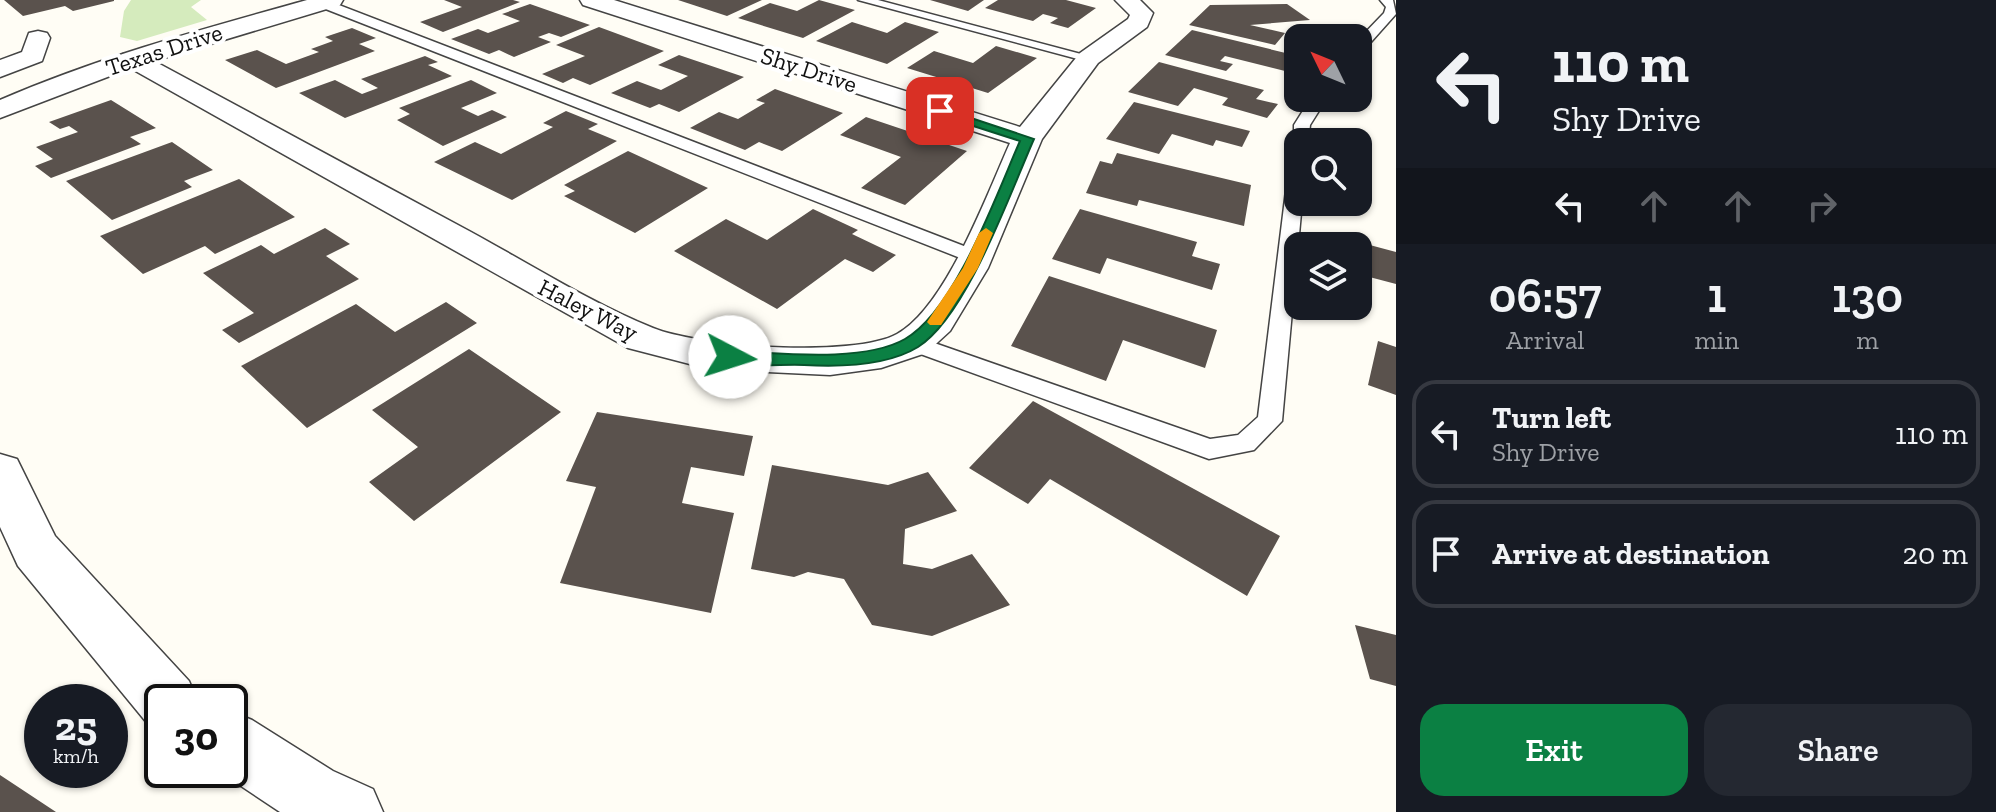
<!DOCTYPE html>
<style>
body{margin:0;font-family:"Zilla Slab",serif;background:#242831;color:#f1f3f6;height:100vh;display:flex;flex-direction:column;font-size:30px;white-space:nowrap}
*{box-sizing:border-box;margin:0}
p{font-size:26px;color:#9ea1a6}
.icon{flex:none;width:44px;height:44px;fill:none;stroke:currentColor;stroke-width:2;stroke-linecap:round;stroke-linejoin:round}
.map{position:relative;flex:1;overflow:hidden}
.sheet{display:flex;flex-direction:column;background:#171b24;width:600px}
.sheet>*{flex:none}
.top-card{background:#171b24;color:#f1f3f6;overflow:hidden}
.needle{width:52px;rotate:313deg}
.buttons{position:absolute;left:1284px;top:24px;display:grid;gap:16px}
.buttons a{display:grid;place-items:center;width:88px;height:88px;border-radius:16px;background:#171b24;box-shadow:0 2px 6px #0004;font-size:40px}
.speed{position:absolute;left:24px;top:684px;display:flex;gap:16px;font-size:40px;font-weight:700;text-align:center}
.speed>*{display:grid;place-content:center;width:104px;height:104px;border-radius:50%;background:#171b24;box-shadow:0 2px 6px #0004;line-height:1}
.speed small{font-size:20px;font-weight:400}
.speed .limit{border:4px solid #111;border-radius:12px;background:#fff;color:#111}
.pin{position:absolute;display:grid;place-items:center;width:68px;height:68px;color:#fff;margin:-34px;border-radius:16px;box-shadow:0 4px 12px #0006}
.me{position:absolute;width:88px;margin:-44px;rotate:95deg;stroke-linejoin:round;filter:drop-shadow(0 0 6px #0008)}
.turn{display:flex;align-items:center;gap:28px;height:168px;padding:0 24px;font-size:36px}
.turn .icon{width:104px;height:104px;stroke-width:2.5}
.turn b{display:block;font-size:56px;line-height:68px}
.lanes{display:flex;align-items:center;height:76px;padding:0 24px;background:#0003;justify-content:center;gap:40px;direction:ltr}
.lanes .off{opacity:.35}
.eta{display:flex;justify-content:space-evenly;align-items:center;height:136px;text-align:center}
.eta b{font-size:48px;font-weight:600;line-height:56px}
.button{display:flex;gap:16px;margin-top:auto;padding:16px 24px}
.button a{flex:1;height:92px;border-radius:24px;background:#0b8043;color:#fff;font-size:32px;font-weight:600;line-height:92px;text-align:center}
.button a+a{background:#242831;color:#f1f3f6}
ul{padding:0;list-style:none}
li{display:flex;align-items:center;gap:24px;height:108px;margin:0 16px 12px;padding:0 8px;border:4px solid #363941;border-radius:24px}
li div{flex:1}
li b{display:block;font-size:30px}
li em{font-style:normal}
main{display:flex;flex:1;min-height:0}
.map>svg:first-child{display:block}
.green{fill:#d5ebbd}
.building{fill:#5a524d}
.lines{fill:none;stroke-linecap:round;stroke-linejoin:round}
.service-casing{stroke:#444;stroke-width:3}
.minor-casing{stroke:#444;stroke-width:3}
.tertiary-casing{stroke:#444;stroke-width:3}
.service{fill:#fff;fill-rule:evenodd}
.minor{fill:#fff;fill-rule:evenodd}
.tertiary{fill:#fff;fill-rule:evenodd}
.route{fill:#0b8043;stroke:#07532c;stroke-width:2}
.slow{fill:#f59e0b}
.labels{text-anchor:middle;stroke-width:8;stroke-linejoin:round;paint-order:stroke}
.far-street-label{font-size:24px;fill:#111;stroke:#fff}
</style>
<main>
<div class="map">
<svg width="1396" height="812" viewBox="0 0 1396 812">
<rect width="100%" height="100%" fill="#fffdf5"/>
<!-- green -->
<path class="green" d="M131,0H201L191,7L207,20L137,41L120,37L124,11Z"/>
<!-- building -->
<path class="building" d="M4,0H114V1L73,11L65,6L23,16Z
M444,0H513L520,2L443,32L420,22L462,7Z
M678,0H762L727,16Z
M819,0L855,10L803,38L738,18L770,3L797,11Z
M930,0H984L968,11Z
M998,0H1066L1096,8L1068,28L1050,23L1058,18L1043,14L1033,21L985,8Z
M530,4L590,25L561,37L549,33L538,37L551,42L514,57L499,50L489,54L451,39L478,29L488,33L520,21L502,14Z
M1287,4L1310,20L1250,25L1285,33L1275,45L1189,25L1210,5Z
M852,22L887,33L905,22L939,32L887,64L816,41Z
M599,27L664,51L590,85L573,78L563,83L542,74L585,56L556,45Z
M352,28L376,38L359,44L375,51L276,88L225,60L257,50L286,64L319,52L311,49L333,41L325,37Z
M1192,30L1298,56V59L1289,72L1225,56L1220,61L1233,64L1226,71L1165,55Z
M996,46L1037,58L988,93L907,68L934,51L973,63Z
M679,55L744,77L679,112L659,104L650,108L611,93L637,81L661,90L688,76L658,65Z
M425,56L438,62L428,65L452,76L345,118L299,93L335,80L362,94L378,88L361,79Z
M1159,62L1264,90L1256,99L1278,104L1267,118L1222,105L1228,98L1194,88L1178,106L1128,92Z
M471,80L497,93L461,108L478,116L492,110L507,117L443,146L397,120L410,114L399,108Z
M775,89L843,113L782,151L759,142L745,150L690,128L719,112L738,119L765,103L756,100Z
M111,100L156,128L130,137L141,144L51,178L35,166L53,159L36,147L78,132L69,126L60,129L49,122Z
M1134,102L1250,131L1242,147L1216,140L1213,146L1172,134L1159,154L1106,139Z
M566,111L598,124L588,129L617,141L512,200L434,162L475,142L501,154L553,127L543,123Z
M866,117L967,151L905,205L861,188L901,157L840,135Z
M172,142L213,170L184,181L192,187L112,220L66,181Z
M628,151L708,188L635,233L564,196L575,191L564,185Z
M1117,153L1251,185L1244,226L1139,200L1137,206L1086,193L1100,161L1112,164Z
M239,179L295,217L215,254L205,246L143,274L100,236Z
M813,209L858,230L852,234L896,255L873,272L845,259L777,309L674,251L726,219L767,240Z
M1080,209L1197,242L1192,256L1220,264L1212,290L1107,258L1100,274L1052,259Z
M325,228L350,244L326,256L359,279L239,343L222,330L254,313L203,273L261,245L274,254Z
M1336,236L1396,252V284L1358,274V246H1335Z
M1049,276L1217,330L1205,368L1123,340L1106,381L1011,346Z
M446,302L477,323L307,428L241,366L356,304L395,332Z
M1378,341L1396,347V395L1368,385Z
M469,349L561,412L414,521L369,482L418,447L372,410Z
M1033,401L1280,536L1247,596L1050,479L1028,504L969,468Z
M597,412L753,436L744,476L691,467L682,503L734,513L711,613L560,583L596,487L566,481Z
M772,465L888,485L928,472L957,511L905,529L903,564L932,569L972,554L1010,605L932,636L872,625L844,579L808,572L794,577L751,569Z
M1355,625L1396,635V686L1370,679Z
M0,775L56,812H0Z"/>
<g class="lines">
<defs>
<path id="service" d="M318,0H326L982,253L985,257L975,263L968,261L318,6Z
M858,0H878L1096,58L1089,62Z
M1380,0H1393L1396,14L1363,51L1358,52V40L1384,13L1386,7Z
M1311,98H1327L1310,125L1308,142H1298V146L1294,145V125Z
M1298,153V202H1302L1282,421L1254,450L1209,459L904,348L901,343L904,338H920L1210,439L1238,435L1258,417L1290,158Z"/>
<path id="minor" d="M580,0H614L1020,127L1080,53L1128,19L1130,15L1115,0H1140L1153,13L1147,27L1098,63L1042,139L988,268L950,331L926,353L881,368L830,375L709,369L628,348L123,64L119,59L123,54H141C251,113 361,173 471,232C528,263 593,304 653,328C700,347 853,358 897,334C946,307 987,194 1010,143L583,5Z
M38,31L47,33L50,38L42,61L0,77V60L22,52L29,33Z
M0,454L17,459L55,536L189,681L198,702H162V729L147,723L18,566L0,527Z
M230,711L252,720L333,771L373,789L383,812H280L217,770H230Z"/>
<path id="tertiary" d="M307,0H343L340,5L131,68L0,118V100C99,57 203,29 307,0Z"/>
</defs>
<!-- service casing -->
<use href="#service" class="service-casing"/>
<!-- minor casing -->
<use href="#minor" class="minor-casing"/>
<!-- tertiary casing -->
<use href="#tertiary" class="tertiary-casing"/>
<!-- service -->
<use href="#service" class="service"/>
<!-- minor -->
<use href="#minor" class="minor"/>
<!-- tertiary -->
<use href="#tertiary" class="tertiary"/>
</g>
<!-- route -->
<path class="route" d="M936,109H944L1034,139C1010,193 967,316 918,347C887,366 839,367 804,365C779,364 748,368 724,361L722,357L730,351C778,353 863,363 905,339C955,311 997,193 1020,141L936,114Z"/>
<!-- slow -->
<path class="slow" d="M986,228L993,233L978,268L941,325H930L927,322L963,268L979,233Z"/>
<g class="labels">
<!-- far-street labels -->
<g class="far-street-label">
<text transform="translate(164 50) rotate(-18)" y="8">Texas Drive</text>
<text transform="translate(809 70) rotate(18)" y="8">Shy Drive</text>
<text transform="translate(588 310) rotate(27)" y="8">Haley Way</text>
</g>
</g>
</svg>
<div class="buttons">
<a><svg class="needle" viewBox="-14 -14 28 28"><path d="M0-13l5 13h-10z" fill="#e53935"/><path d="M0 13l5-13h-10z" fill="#9ea1a6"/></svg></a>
<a><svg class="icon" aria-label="search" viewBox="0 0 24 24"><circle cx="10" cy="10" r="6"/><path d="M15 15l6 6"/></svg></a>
<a><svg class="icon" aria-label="layers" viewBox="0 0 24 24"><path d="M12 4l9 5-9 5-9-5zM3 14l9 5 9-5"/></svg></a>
</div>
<div class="speed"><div>25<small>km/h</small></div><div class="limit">30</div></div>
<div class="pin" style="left:940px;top:111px;background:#d93025"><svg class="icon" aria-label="arrive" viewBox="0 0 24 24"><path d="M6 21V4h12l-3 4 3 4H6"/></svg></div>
<svg class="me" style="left:730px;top:357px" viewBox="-20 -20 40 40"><circle r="19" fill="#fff"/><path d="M0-13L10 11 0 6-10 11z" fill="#0b8043"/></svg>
</div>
<section class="sheet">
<div class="top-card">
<div class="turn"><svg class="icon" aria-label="left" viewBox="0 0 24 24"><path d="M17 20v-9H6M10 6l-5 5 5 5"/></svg><div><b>110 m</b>Shy Drive</div></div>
<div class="lanes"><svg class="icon" aria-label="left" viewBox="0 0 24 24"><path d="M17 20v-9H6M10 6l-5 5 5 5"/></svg><svg class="icon off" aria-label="ahead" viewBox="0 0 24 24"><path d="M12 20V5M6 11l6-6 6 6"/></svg><svg class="icon off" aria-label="ahead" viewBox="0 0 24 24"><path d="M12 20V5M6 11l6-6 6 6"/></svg><svg class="icon off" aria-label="right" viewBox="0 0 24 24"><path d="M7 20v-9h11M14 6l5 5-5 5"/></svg></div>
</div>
<div class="eta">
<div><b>06:57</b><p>Arrival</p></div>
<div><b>1</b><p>min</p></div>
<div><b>130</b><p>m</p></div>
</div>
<ul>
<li><svg class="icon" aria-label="left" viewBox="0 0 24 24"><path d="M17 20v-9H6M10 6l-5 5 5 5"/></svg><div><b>Turn left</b><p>Shy Drive</p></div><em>110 m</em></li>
<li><svg class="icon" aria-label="arrive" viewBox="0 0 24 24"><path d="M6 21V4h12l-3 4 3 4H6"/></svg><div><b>Arrive at destination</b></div><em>20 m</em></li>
</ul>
<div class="button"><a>Exit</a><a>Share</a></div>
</section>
</main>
